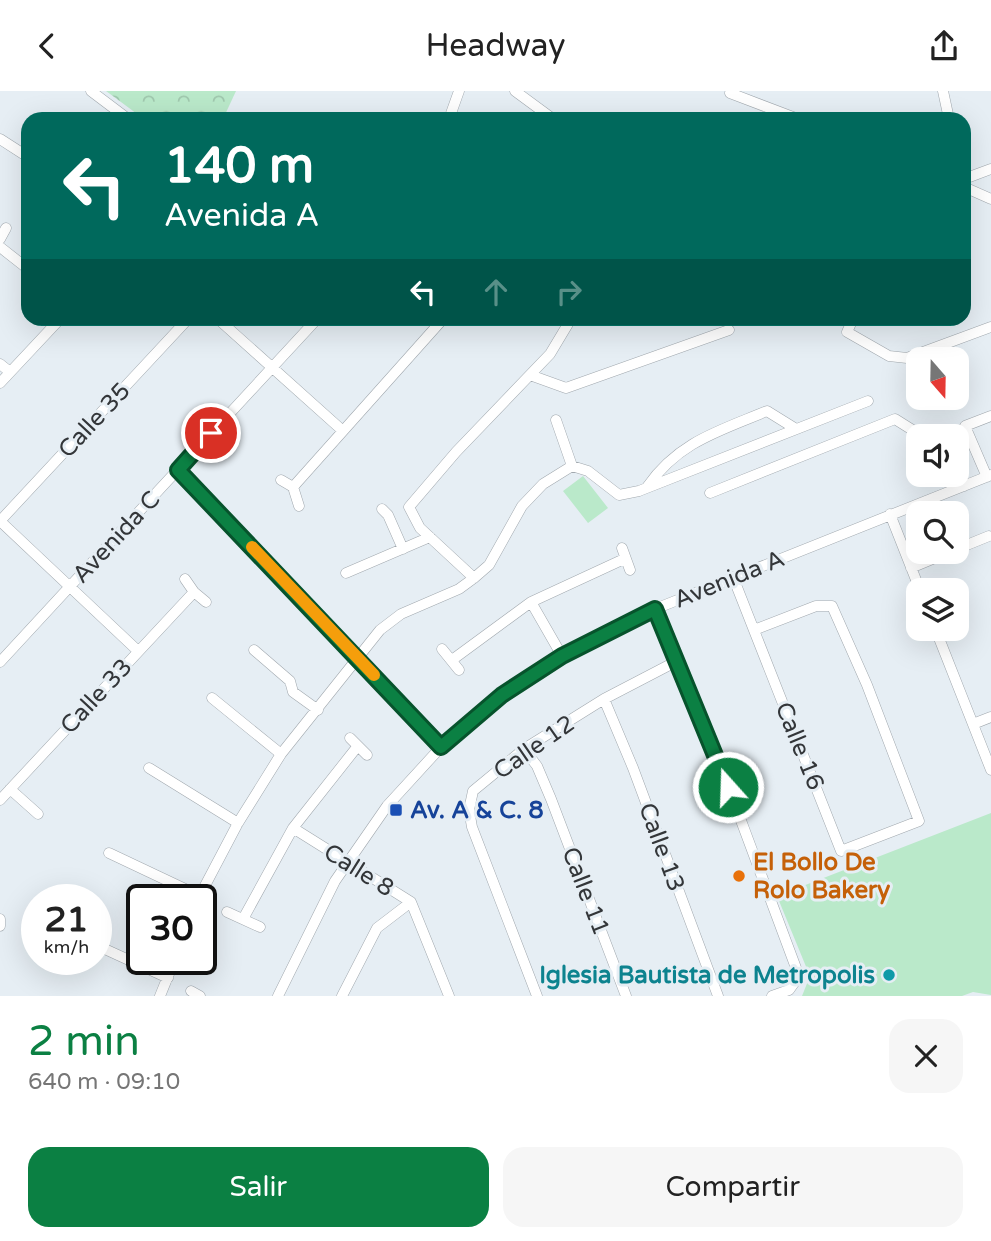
<!DOCTYPE html>
<html lang="es">
<meta charset="utf-8">
<style>
body{margin:0;font-family:"Varela Round",sans-serif;background:#f6f6f6;color:#222;height:100vh;display:flex;flex-direction:column;font-size:26px;white-space:nowrap}
*{box-sizing:border-box;margin:0}
p{font-size:23px;color:#767676}
.icon{flex:none;width:38px;height:38px;fill:none;stroke:currentColor;stroke-width:2;stroke-linecap:round;stroke-linejoin:round}
.map{position:relative;height:905px;overflow:hidden}
.side{display:flex;flex-direction:column;background:#fff;flex:1}
.side>*{flex:none}
.banner{position:absolute;left:21px;top:21px;width:950px;height:214px;border-radius:21px;box-shadow:0 7px 28px #0002;background:#00695c;color:#fff;overflow:hidden}
.needle{width:46px;rotate:160deg}
.fabs{position:absolute;left:906px;top:256px;display:grid;gap:14px}
.fabs a{display:grid;place-items:center;width:63px;height:63px;border-radius:14px;background:#fff;box-shadow:0 7px 28px #0002;font-size:35px}
.speed{position:absolute;left:21px;top:793px;display:flex;gap:14px;font-size:35px;font-weight:700;text-align:center}
.speed>*{display:grid;place-content:center;width:91px;height:91px;border-radius:50%;background:#fff;box-shadow:0 7px 28px #0002;line-height:1}
.speed small{font-size:18px;font-weight:400}
.speed .limit{border:4px solid #111;border-radius:10px;background:#fff;color:#111}
.pin{position:absolute;display:grid;place-items:center;width:60px;height:60px;color:#fff;margin:-30px;border:4px solid #fff;border-radius:50%;box-shadow:0 2px 7px #0007}
.me{position:absolute;width:77px;margin:-38px;rotate:340deg;stroke-linejoin:round;filter:drop-shadow(0 0 5px #0008)}
.turn{display:flex;align-items:center;gap:24px;height:147px;padding:0 28px;font-size:32px}
.turn .icon{width:91px;height:91px;stroke-width:2.5}
.turn b{display:block;font-size:49px;line-height:60px}
.lanes{display:flex;align-items:center;height:66px;padding:0 28px;background:#0003;justify-content:center;gap:35px;direction:ltr}
.lanes .off{opacity:.35}
.round{display:grid;place-items:center;flex:none;width:74px;height:74px;border-radius:21px;background:#f6f6f6}
.head{display:flex;align-items:center;justify-content:space-between;height:119px;padding:0 28px}
h1{font-size:42px;font-weight:600;line-height:52px;color:#0b8043}
.button{display:flex;gap:14px;margin-top:auto;padding:14px 28px}
.button a{flex:1;height:80px;border-radius:21px;background:#0b8043;color:#fff;font-size:28px;font-weight:600;line-height:80px;text-align:center}
.button a+a{background:#f6f6f6;color:#222}
header{display:flex;justify-content:space-between;align-items:center;height:91px;padding:0 28px;background:#fff;font-size:32px;font-weight:600}
.map>svg:first-child{display:block}
.forest{fill:url(#forest-crowns)}
.park{fill:#bae9ca}
.lines{fill:none;stroke-linecap:round;stroke-linejoin:round}
.minor-casing{stroke:#a1a8ae;stroke-width:11}
.minor{stroke:#fff;stroke-width:10}
.route-casing{stroke:#07532c;stroke-width:18}
.route{stroke:#0b8043;stroke-width:12}
.slow{stroke:#f59e0b;stroke-width:12}
.transit-dot{fill:#1a4fb4;stroke:#e6eef4;stroke-width:2.5}
.food-dot{fill:#e8710a;stroke:#e6eef4;stroke-width:2.5}
.culture-dot{fill:#0f9aa8;stroke:#e6eef4;stroke-width:2.5}
.labels{text-anchor:middle;stroke-width:6;stroke-linejoin:round;paint-order:stroke}
.street-label{font-size:24px;fill:#333639;stroke:#e6eef4}
.transit-label{font-size:24px;font-weight:bold;fill:#164399;stroke:#e6eef4;text-anchor:start}
.food-label{font-size:24px;font-weight:bold;fill:#c56008;stroke:#e6eef4;text-anchor:start}
.culture-label{font-size:24px;font-weight:bold;fill:#0d838f;stroke:#e6eef4;text-anchor:end}
</style>
<header><svg class="icon" aria-label="back" viewBox="0 0 24 24"><path d="M15 5l-7 7 7 7"/></svg>Headway<svg class="icon" aria-label="share" viewBox="0 0 24 24"><path d="M12 15V3M7 8l5-5 5 5M5 13v7h14v-7"/></svg></header>
<div class="map">
<svg width="991" height="905" viewBox="0 0 991 905">
<defs>
<pattern id="forest-crowns" width="20" height="18" patternUnits="userSpaceOnUse" patternTransform="scale(1.75)"><rect width="20" height="18" fill="#bae9ca"/><path d="M2 6a3 3 0 1 1 6 0M12 15a3 3 0 1 1 6 0" fill="none" stroke="#a0c8ae"/></pattern>
</defs>
<rect width="100%" height="100%" fill="#e6eef4"/>
<!-- forest -->
<path class="forest" d="M106,0H236L223,28H144Z"/>
<!-- park -->
<path class="park" d="M583,385L608,417L588,432L563,400Z
M991,722V904L973,901L962,905H802L808,890L807,878L777,805Z"/>
<g class="lines">
<defs>
<path id="minor" d="M91,0L128,28
M515,0L553,28
M731,0L730,2L798,28
M943,0L949,28
M449,28L459,0
M0,48L28,66
M964,88L991,78
M964,96L991,108
M0,148L6,137
M0,156L28,178
M218,228L343,340
M853,228L847,241L889,265L907,267L991,236
M0,273L10,281
M530,284L566,297L729,239
M0,292L60,228
M556,329L572,375
M957,377L964,395
M178,379L441,656
M987,386L965,335L991,325
M281,389L293,396L299,415
M293,396L443,228
M647,396C678,351 719,340 767,320L796,338
M710,402L895,328L922,345
M382,418L388,424L403,458
M890,423L920,499
M0,430L188,228
M0,430L138,560
M622,457L630,479
M957,458L989,445
M911,477L952,460
M346,482L430,446
M733,486L841,760L919,730L867,594L832,515H816L754,539
M474,487L420,437L409,416L456,361L550,263L571,228
M185,488L194,501L206,511
M531,511L562,565
M655,518L711,649L799,885L789,899L772,905
M935,537L991,679
M442,558L459,579
M254,559L290,590L293,601L318,619
M452,569L531,511L624,468
M0,571L317,228
M212,607L281,663
M604,608L633,677L718,905
M973,633L991,626
M350,647L367,664
M524,658L537,675L551,708L626,905
M149,677L238,732
M10,698L38,723
M0,709L194,501
M293,737L411,811L449,905
M109,762L200,805
M198,808L238,732L281,663L380,539L401,523L459,498L474,487L489,474L522,415L543,393L572,375L588,380L619,404L639,400L868,310
M227,821L260,836
M0,828V835
M243,828L293,737L357,656
M96,854L168,887
M191,900L200,905
M160,905L175,868
M278,905L335,790L387,715L441,656L502,604L562,565L655,518L991,384
M342,905L377,837L411,811
M537,905L472,736L469,719L473,700L524,658L604,608L677,570"/>
</defs>
<!-- minor casing -->
<use href="#minor" class="minor-casing"/>
<!-- minor -->
<use href="#minor" class="minor"/>
</g>
<g class="lines">
<defs>
<path id="route" d="M211,342L178,379L441,656L502,604L562,565L655,518L728,696"/>
</defs>
<!-- route casing -->
<use href="#route" class="route-casing"/>
<!-- route -->
<use href="#route" class="route"/>
<!-- slow -->
<path class="slow" d="M252,456L374,584"/>
</g>
<!-- markers -->
<rect class="transit-dot" x="389" y="712" width="14" height="14" rx="3.5"/>
<circle class="food-dot" cx="739" cy="785" r="7"/>
<circle class="culture-dot" cx="889" cy="884" r="7"/>
<g class="labels">
<!-- street labels -->
<g class="street-label">
<text transform="translate(94 329) rotate(-47)" y="8">Calle 35</text>
<text transform="translate(116 446) rotate(-47)" y="8">Avenida C</text>
<text transform="translate(729 488) rotate(-22)" y="8">Avenida A</text>
<text transform="translate(96 605) rotate(-47)" y="8">Calle 33</text>
<text transform="translate(800 655) rotate(68)" y="8">Calle 16</text>
<text transform="translate(534 656) rotate(-35)" y="8">Calle 12</text>
<text transform="translate(662 756) rotate(70)" y="8">Calle 13</text>
<text transform="translate(359 779) rotate(32)" y="8">Calle 8</text>
<text transform="translate(586 800) rotate(69)" y="8">Calle 11</text>
</g>
<!-- transit labels -->
<g class="transit-label">
<text x="410" y="727">Av. A &amp; C. 8</text>
</g>
<!-- food labels -->
<g class="food-label">
<text x="753" y="779">El Bollo De<tspan x="753" dy="28">Rolo Bakery</tspan></text>
</g>
<!-- culture labels -->
<g class="culture-label">
<text x="875" y="892">Iglesia Bautista de Metropolis</text>
</g>
</g>
</svg>
<div class="fabs">
<a><svg class="needle" viewBox="-14 -14 28 28"><path d="M0-13l5 13h-10z" fill="#e53935"/><path d="M0 13l5-13h-10z" fill="#767676"/></svg></a>
<a><svg class="icon" aria-label="sound" viewBox="0 0 24 24"><path d="M4 9h4l5-4v14l-5-4H4zM17 9q2 3 0 6"/></svg></a>
<a><svg class="icon" aria-label="search" viewBox="0 0 24 24"><circle cx="10" cy="10" r="6"/><path d="M15 15l6 6"/></svg></a>
<a><svg class="icon" aria-label="layers" viewBox="0 0 24 24"><path d="M12 4l9 5-9 5-9-5zM3 14l9 5 9-5"/></svg></a>
</div>
<div class="speed"><div>21<small>km/h</small></div><div class="limit">30</div></div>
<div class="pin" style="left:211px;top:342px;background:#d93025"><svg class="icon" aria-label="arrive" viewBox="0 0 24 24"><path d="M6 21V4h12l-3 4 3 4H6"/></svg></div>
<svg class="me" style="left:728px;top:696px" viewBox="-20 -20 40 40"><circle r="17" fill="#0b8043" stroke="#fff" stroke-width="3"/><path d="M0-11L8 9 0 5-8 9z" fill="#fff"/></svg>
<div class="banner">
<div class="turn"><svg class="icon" aria-label="left" viewBox="0 0 24 24"><path d="M17 20v-9H6M10 6l-5 5 5 5"/></svg><div><b>140 m</b>Avenida A</div></div>
<div class="lanes"><svg class="icon" aria-label="left" viewBox="0 0 24 24"><path d="M17 20v-9H6M10 6l-5 5 5 5"/></svg><svg class="icon off" aria-label="ahead" viewBox="0 0 24 24"><path d="M12 20V5M6 11l6-6 6 6"/></svg><svg class="icon off" aria-label="right" viewBox="0 0 24 24"><path d="M7 20v-9h11M14 6l5 5-5 5"/></svg></div>
</div>
</div>
<section class="side">
<div class="head"><div><h1>2 min</h1><p>640 m · 09:10</p></div><a class="round"><svg class="icon" aria-label="close" viewBox="0 0 24 24"><path d="M6 6l12 12M18 6L6 18"/></svg></a></div>
<div class="button"><a>Salir</a><a>Compartir</a></div>
</section>
